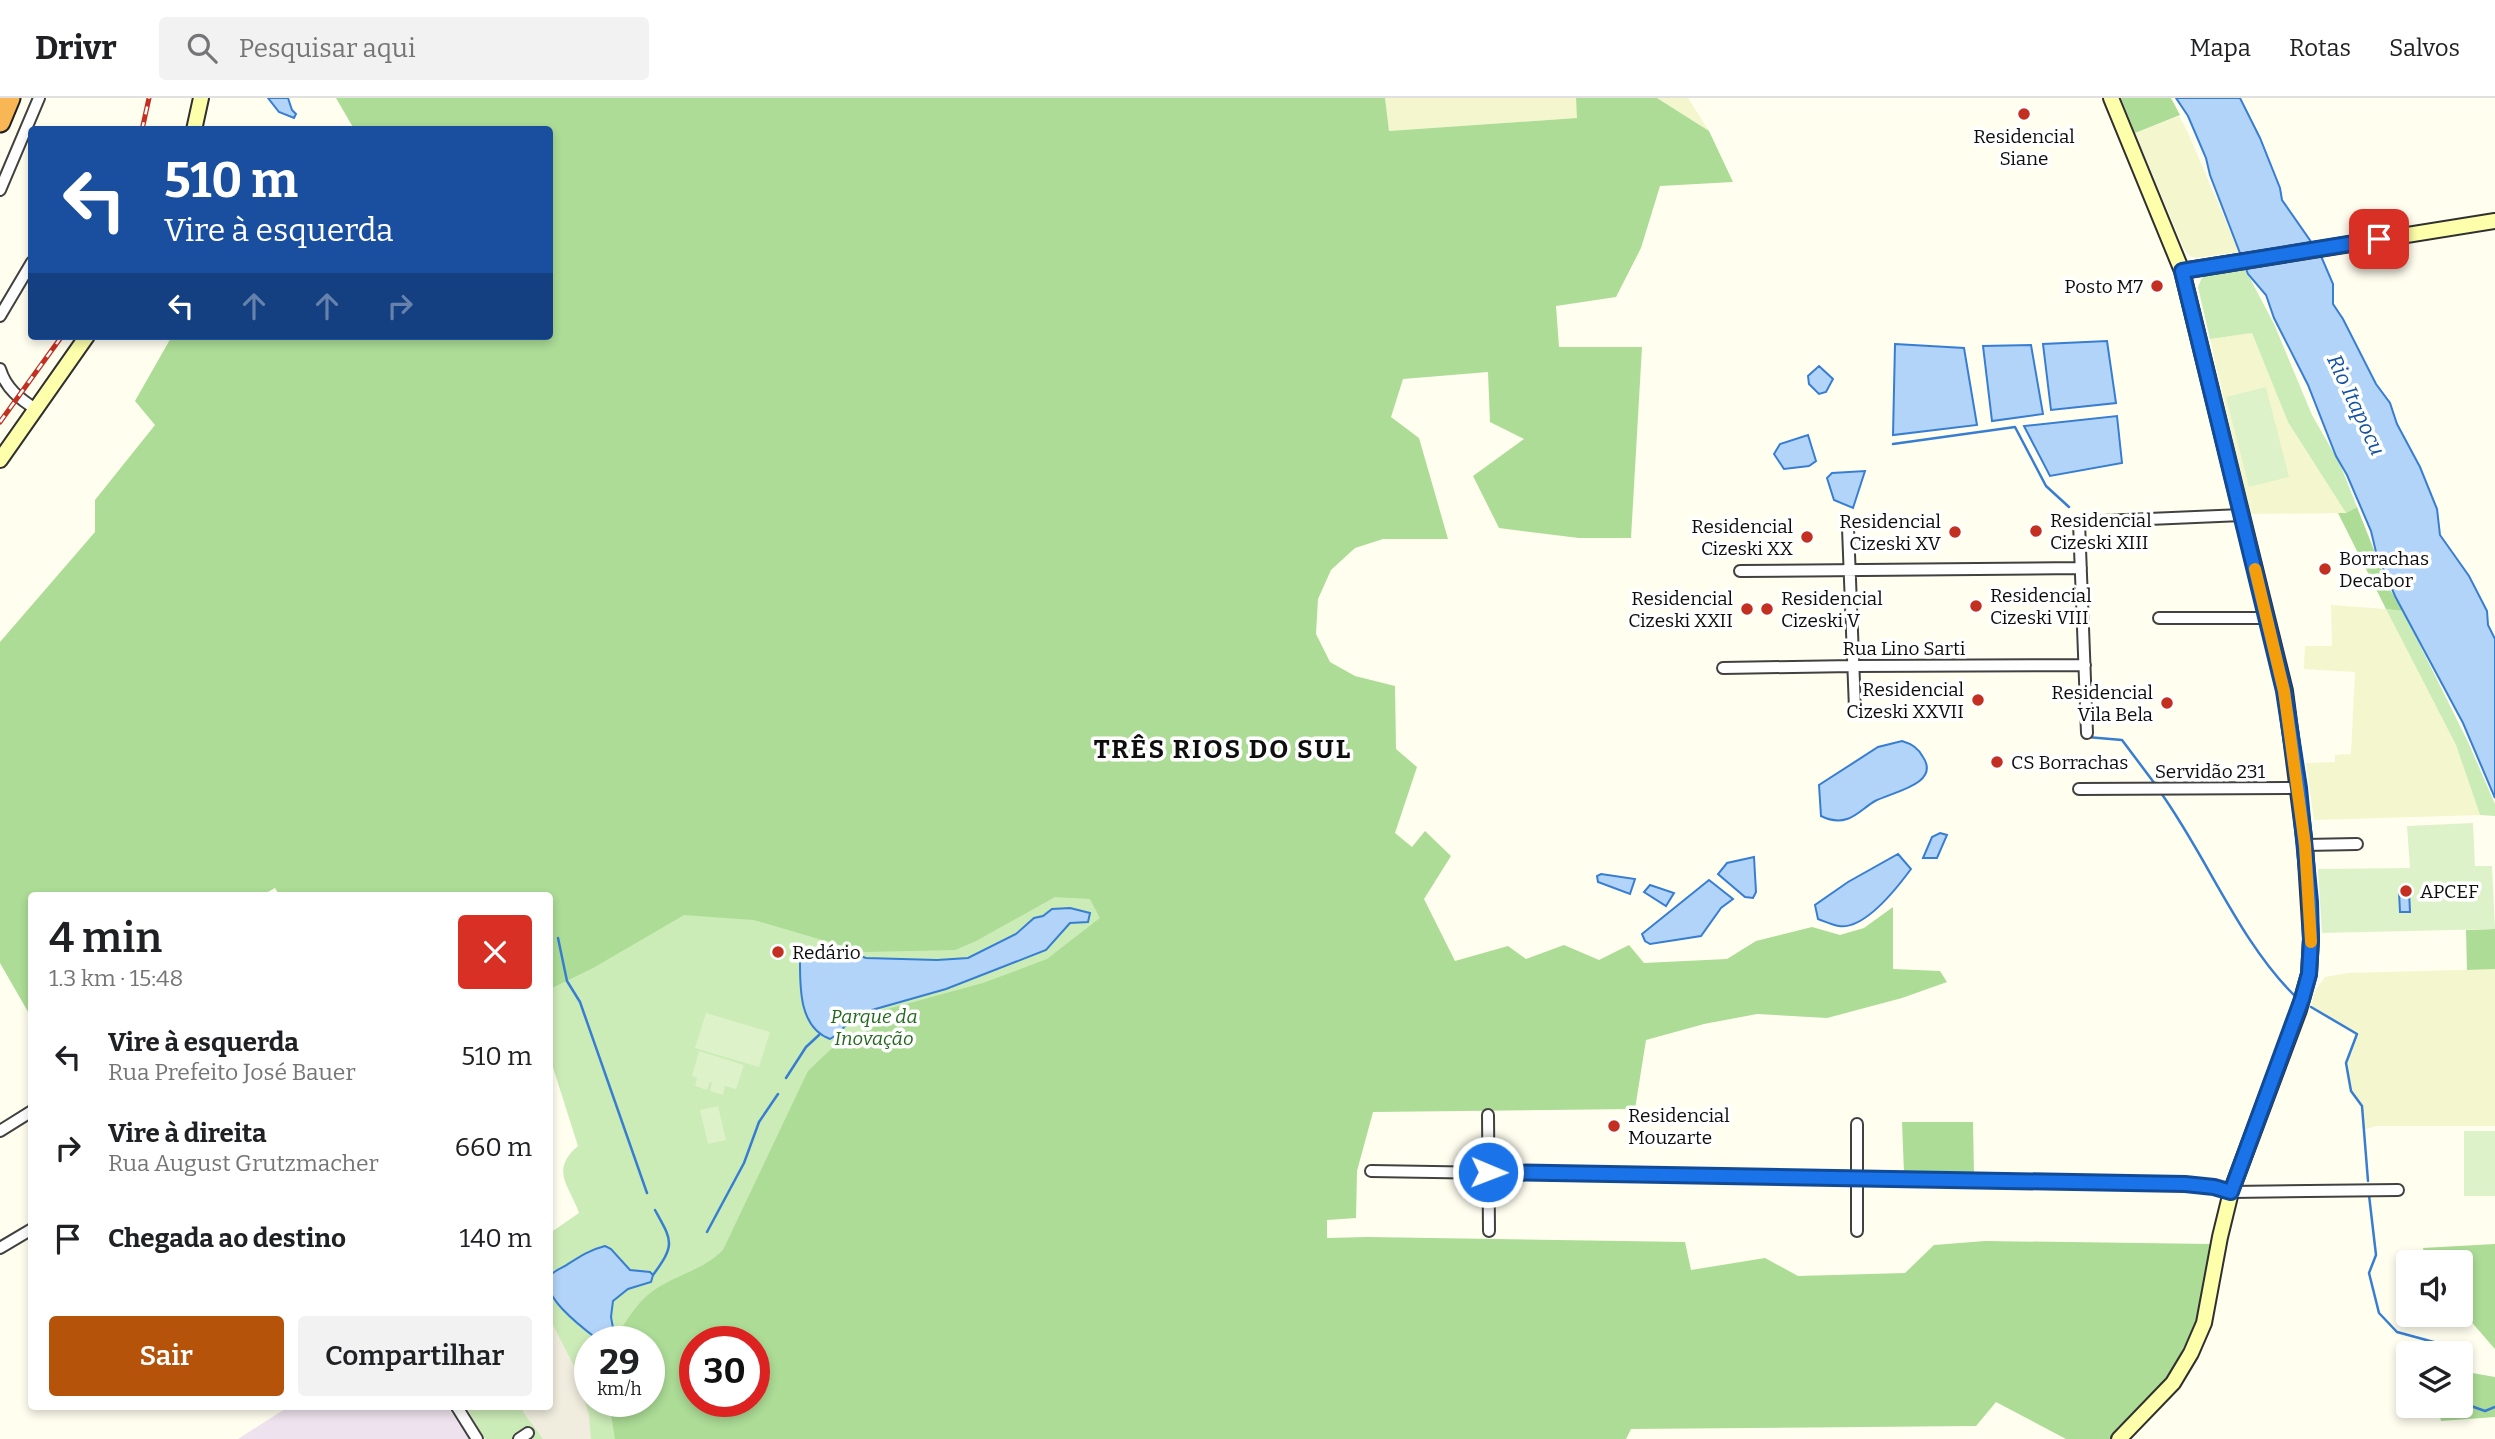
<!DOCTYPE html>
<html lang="pt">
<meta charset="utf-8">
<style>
body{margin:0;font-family:Bitter,serif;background:#f2f2f2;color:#202124;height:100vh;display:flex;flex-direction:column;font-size:26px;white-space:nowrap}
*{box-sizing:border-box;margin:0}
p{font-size:23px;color:#757577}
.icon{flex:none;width:38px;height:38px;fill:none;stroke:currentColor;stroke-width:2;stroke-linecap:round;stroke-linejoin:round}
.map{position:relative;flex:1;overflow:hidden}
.side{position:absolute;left:28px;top:794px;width:525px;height:518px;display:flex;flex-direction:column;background:#fff;border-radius:7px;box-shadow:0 4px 10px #0003}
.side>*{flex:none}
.hud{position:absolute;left:28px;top:28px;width:525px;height:214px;border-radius:7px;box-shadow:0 4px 10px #0003;background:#1a4fa0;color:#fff;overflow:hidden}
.controls{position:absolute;left:2396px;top:1152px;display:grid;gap:14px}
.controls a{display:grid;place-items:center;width:77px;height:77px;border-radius:7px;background:#fff;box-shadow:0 4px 10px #0003;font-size:35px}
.speed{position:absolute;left:574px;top:1228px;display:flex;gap:14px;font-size:35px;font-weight:700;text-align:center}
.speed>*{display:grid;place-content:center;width:91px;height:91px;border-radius:50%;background:#fff;box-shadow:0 4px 10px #0003;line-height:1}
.speed small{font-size:18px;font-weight:400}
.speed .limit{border:10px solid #d22;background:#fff;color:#111}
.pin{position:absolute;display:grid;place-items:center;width:60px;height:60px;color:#fff;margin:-30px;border-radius:14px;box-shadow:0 4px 10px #0006}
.me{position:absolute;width:77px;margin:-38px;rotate:91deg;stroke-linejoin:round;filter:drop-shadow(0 0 5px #0008)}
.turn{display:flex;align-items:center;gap:24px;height:147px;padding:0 21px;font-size:32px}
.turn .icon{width:91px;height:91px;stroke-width:2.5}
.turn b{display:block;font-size:49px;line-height:60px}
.lanes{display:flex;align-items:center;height:66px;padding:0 21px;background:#0003;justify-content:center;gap:35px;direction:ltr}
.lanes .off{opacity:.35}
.round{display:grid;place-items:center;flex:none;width:74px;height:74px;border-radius:7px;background:#f2f2f2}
.head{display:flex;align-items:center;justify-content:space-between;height:119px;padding:0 21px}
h1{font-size:42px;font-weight:600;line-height:52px}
.cta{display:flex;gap:14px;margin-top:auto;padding:14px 21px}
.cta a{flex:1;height:80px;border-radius:7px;background:#b45309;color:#fff;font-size:28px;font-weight:600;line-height:80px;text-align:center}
.cta a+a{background:#f2f2f2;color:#202124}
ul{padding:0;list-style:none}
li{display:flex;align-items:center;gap:21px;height:91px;padding:0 21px}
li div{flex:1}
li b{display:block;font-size:26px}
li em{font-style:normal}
header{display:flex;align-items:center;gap:42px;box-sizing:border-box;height:98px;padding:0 35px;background:#fff;border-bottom:2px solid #e0e0e0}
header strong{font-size:33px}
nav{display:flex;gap:38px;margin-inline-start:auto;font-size:24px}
.search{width:490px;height:63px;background:#f2f2f2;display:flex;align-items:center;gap:18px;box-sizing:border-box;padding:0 24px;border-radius:7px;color:#757577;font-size:26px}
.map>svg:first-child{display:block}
.industrial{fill:#ede2ed}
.farmland{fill:#f4f6ce}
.green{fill:#cbebb7;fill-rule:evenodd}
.forest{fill:#acdc96;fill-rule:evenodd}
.pitch{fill:#def2ca}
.plaza{fill:#f0edde}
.water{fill:#b2d4f8;stroke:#377ed2;stroke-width:2}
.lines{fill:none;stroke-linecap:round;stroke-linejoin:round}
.stream{stroke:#377ed2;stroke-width:2.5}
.street-casing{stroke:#414141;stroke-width:14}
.secondary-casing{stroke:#303030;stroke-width:18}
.highway-casing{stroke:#1f1f1f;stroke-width:23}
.street{stroke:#fff;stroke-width:10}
.secondary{stroke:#fdffaa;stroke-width:14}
.highway{stroke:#f9b654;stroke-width:19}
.rail-casing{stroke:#c33021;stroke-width:5}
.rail{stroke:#fff;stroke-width:2.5;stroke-dasharray:8;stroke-linecap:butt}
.route-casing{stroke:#114b97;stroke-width:18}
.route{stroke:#1a73e8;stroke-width:12}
.slow{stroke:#f59e0b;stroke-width:12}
.poi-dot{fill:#c33021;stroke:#fff;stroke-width:2.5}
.labels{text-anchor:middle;stroke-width:7;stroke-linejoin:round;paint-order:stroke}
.poi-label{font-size:19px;fill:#0e0e0e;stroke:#fff;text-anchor:start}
.street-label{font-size:19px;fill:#0e0e0e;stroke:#fff}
.park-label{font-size:19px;font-style:italic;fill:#21691c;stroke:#fff}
.water-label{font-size:21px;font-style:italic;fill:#1351a5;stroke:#fff}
.district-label{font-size:26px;font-weight:bold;letter-spacing:2px;fill:#0e0e0e;stroke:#fff}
</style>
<header>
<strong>Drivr</strong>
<div class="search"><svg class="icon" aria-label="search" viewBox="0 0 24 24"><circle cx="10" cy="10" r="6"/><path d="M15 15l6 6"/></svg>Pesquisar aqui</div>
<nav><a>Mapa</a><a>Rotas</a><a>Salvos</a></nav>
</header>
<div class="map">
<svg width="2495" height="1341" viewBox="0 0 2495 1341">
<rect width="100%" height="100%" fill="#fffeef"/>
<!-- industrial -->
<path class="industrial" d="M288,1309H448L469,1341H238Z"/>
<!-- farmland -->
<path class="farmland" d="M1385,0H1576L1578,20L1389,33Z
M1657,0H1688L1709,33Z
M2179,18L2188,35L2239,154L2197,160L2190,158L2184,151L2135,35Z
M2252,235L2288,324L2346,415L2250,416L2210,241Z
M2331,507L2386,511L2456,647L2480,717L2314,722L2306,665L2335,664V657L2351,656L2355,574L2304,571L2305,548H2332Z
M2495,871V1028H2376L2363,1032L2362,1008L2351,993L2346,965L2357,936L2311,909L2315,893L2325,879L2348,875Z"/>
<!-- green -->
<path class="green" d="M2245,171L2274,226L2312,317L2340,366L2357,409L2346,415L2288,324L2252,235L2210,241L2198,189L2203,177Z
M2386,511L2403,513L2468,644L2495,706V718L2480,717L2456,647Z
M1335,581L810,1341H485L466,1309H550V1135L579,1115C570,1088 549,1073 578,1048L550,960V891L619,721ZM590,1244H649V1304H590ZM695,1244H754V1304H695Z"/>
<!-- forest -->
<path class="forest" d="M336,0H1385L1389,33L1577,20L1576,0H1657L1709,33L1733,84L1660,88L1641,150L1616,199L1556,208L1559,249H1642L1631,440H1579L1499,430L1473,378L1524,341L1490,324L1488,274L1403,281L1391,319L1419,340L1448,441H1383L1355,450L1331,472L1318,501L1316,536L1330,564L1355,578L1395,588L1396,651L1417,669L1395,735L1412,749L1425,733L1451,758L1424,801L1455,863L1508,848L1526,861L1564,847L1599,862L1629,847L1644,865L1727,861L1756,843L1812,829L1840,837L1864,830L1893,809V871L1940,873L1947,884L1902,900L1827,920L1757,916L1704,926L1646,942L1635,1011L1373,1014L1357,1073L1356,1120L1327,1122V1140L1367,1139L1685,1144L1691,1172L1765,1160L1798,1178L1905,1175L1934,1147L1985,1143L2211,1146L2205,1191L2198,1221L2168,1280L2110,1341H2066L1996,1304L1976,1328L1631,1331L1626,1341H615L609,1304H649V1244H612C625,1227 635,1205 653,1193C675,1177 704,1172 723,1152L808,973L847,936L851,942L888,920L884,912L983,885L1047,861L1100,820L1090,801L1055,799L976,843L955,852L863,854L754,822L684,817L593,870L550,891V798H280L275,790L261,798H32L31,919L0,865V544L95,434V402L155,327L135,303L172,238H550V32L354,31ZM695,1244H754V1304H695Z
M2121,0H2171L2180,17L2135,35Z
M2357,409L2389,490L2403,513L2386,511L2338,415H2346Z
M2495,831V871L2467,872L2466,832Z
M1902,1024H1973L1974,1078L1904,1075Z
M2495,1146V1251L2461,1212L2460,1164H2426L2423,1150Z
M2461,1273L2495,1279V1319L2441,1323L2437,1307H2460Z"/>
<!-- pitch -->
<path class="pitch" d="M2266,289L2289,379L2249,389L2226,299Z
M2473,725L2475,768H2492L2495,831L2322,835L2318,771L2410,770L2407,728Z
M706,915L770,934L759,969L695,950Z
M699,953L744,967L736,991L725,988L723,997L710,993L712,984H710L707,992L695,988L697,980L692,978Z
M718,1008L726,1042L708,1046L700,1012Z
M2464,1033H2495V1098H2464Z"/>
<!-- plaza -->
<path class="plaza" d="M550,1221L573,1266L589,1317L591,1341H543L523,1314V1309H550Z"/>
<!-- water -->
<path class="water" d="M268,0H288L292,12L296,16L294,20L279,14Z
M2176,0H2240L2260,40L2280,90L2282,102L2321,158L2333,186V206L2343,221L2376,286L2390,305L2397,326L2420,369L2437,411L2440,437L2469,478L2487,513L2488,527L2495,541V700L2463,625L2395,498L2376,454L2371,433L2347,377L2336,358L2308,287L2274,220L2266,197L2248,176L2210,77L2206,60L2188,18Z
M2107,243L2116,305L2051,312L2043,246Z
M1895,246L1964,250L1977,327L1893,337Z
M2031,247L2043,316L1992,323L1983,248Z
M1819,268L1833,281L1826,294L1819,296L1809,286L1808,278Z
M2117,318L2122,365L2050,378L2024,328Z
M1808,337L1816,363L1809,368L1784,371L1774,356L1780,346Z
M1865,373L1853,410L1834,402L1827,380L1832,375Z
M1902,643C1912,646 1918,650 1923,659C1941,686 1892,694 1875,703C1866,708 1857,718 1847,721C1838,724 1829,722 1821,718L1819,687L1878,649Z
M1940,735L1947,737L1937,760H1923L1932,739Z
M1898,756L1911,771C1897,790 1865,832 1839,828C1832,827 1824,823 1818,821L1815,807L1848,784Z
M1754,759L1756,794L1753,800L1745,799L1718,776L1727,765Z
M1601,776L1635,781L1630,796L1598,784L1597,778Z
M1709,782L1733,801L1721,810L1701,838L1650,846L1645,843L1642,836Z
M1650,787L1674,795L1666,808L1644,794Z
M2409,793L2410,814H2400L2399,794Z
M1070,810L1090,815L1088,824L1070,825L1046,852L946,891L872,912L845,928L838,936L830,941C798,929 800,887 800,859L814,852L840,851L866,860L937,862L968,860L1016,836L1034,820L1043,818L1052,811Z
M605,1148L611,1151L630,1172L650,1174L653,1177L651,1184L628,1191L613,1203L611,1219L613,1230L601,1244C588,1234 536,1197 551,1177C554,1173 561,1170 565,1168C579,1159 589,1152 605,1148Z"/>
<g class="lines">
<!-- stream -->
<path class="stream" d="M1893,346L2015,329L2046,388L2069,409
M2087,639L2122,642L2155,686
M2161,695C2207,759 2240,845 2296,899
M558,840L567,883L580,904L647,1095
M2311,909L2357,936L2346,965L2351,993L2362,1008L2368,1083
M786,980L806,949L819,937
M2369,1097L2376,1157L2369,1175L2379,1215L2397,1234L2441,1246L2443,1255
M707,1134L744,1065L759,1024L778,996
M653,1177C676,1146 672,1143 655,1112
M2460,1304L2485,1313L2495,1309"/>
<defs>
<path id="street" d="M0,92L39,0
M0,218L32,164
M0,271C6,291 20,301 37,312
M1848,430L1855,611
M1740,473L2081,470
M2159,520H2267
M1723,570L1853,568L2085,567
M2087,635L2079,424L2242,417
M2079,691L2299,690
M2305,747L2357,746
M1488,1017L1489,1133
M1857,1026V1133
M0,1033L32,1013
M1371,1073L2185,1086L2214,1089L2231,1094L2398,1092
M0,1150L32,1131
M457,1309L477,1341
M519,1341L528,1335"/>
<path id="secondary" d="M2111,0L2182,173L2285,593L2305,747L2311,841L2309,876L2299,912L2231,1094L2220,1139L2204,1225L2191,1255L2173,1285L2119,1341
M194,32L201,0
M2182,173L2495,123
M0,362L87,238"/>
<path id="highway" d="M0,24L10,0"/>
</defs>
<!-- street casing -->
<use href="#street" class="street-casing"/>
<!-- secondary casing -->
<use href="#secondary" class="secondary-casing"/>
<!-- highway casing -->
<use href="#highway" class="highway-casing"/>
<!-- street -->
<use href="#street" class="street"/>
<!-- secondary -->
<use href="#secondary" class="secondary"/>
<!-- highway -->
<use href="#highway" class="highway"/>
<defs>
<path id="rail" d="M142,32L149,0
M0,324L62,238"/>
</defs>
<!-- rail casing -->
<use href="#rail" class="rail-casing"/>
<!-- rail -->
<use href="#rail" class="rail"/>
</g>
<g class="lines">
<defs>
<path id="route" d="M1488,1074L2185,1086L2214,1089L2231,1094L2302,901L2309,876L2311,841L2310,804L2299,690L2284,593L2182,173L2379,141"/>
</defs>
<!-- route casing -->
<use href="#route" class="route-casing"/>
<!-- route -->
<use href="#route" class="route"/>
<!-- slow -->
<path class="slow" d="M2255,471L2284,593L2305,747L2311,844"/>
</g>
<!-- markers -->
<g class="poi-dot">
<circle cx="2024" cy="16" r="7"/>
<circle cx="2157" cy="188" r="7"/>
<circle cx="2036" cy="433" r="7"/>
<circle cx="1955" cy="434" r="7"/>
<circle cx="1807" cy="439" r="7"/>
<circle cx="2325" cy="471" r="7"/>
<circle cx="1976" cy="508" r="7"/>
<circle cx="1747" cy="511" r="7"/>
<circle cx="1767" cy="511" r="7"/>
<circle cx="1978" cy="602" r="7"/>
<circle cx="2167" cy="605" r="7"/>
<circle cx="1997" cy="664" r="7"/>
<circle cx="2406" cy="793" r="7"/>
<circle cx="778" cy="854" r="7"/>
<circle cx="1614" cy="1028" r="7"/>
</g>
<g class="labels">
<!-- poi labels -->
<g class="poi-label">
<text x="2024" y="45" text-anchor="middle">Residencial<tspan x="2024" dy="22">Siane</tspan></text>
<text x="2143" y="195" text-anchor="end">Posto M7</text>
<text x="2050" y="429">Residencial<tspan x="2050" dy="22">Cizeski XIII</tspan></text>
<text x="1941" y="430" text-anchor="end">Residencial<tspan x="1941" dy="22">Cizeski XV</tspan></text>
<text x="1793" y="435" text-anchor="end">Residencial<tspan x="1793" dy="22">Cizeski XX</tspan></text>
<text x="2339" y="467">Borrachas<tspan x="2339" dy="22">Decabor</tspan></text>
<text x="1990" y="504">Residencial<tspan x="1990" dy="22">Cizeski VIII</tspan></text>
<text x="1733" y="507" text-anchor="end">Residencial<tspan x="1733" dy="22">Cizeski XXII</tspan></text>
<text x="1781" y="507">Residencial<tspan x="1781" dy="22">Cizeski V</tspan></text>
<text x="1964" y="598" text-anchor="end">Residencial<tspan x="1964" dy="22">Cizeski XXVII</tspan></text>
<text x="2153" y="601" text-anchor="end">Residencial<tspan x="2153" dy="22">Vila Bela</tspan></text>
<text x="2011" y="671">CS Borrachas</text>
<text x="2420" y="800">APCEF</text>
<text x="792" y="861">Redário</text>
<text x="1628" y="1024">Residencial<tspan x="1628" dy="22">Mouzarte</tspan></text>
</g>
<!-- street labels -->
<g class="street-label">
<text x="1904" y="557">Rua Lino Sarti</text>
<text x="2210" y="680">Servidão 231</text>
</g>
<!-- park labels -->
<g class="park-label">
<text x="874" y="925">Parque da<tspan x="874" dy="22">Inovação</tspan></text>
</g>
<!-- water labels -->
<g class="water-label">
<text transform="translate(2356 307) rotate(65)" y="7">Rio Itapocu</text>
</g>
<!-- district labels -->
<g class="district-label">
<text x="1223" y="660">TRÊS RIOS DO SUL</text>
</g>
</g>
</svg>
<div class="controls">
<a><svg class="icon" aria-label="sound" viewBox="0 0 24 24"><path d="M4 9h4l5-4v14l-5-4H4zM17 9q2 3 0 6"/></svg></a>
<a><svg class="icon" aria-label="layers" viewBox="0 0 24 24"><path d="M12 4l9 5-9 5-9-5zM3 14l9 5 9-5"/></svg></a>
</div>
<div class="speed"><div>29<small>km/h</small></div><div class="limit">30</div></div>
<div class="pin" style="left:2379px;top:141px;background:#d93025"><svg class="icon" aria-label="arrive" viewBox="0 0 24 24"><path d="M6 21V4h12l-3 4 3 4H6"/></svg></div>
<svg class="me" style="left:1488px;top:1074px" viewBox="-20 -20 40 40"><circle r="17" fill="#1a73e8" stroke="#fff" stroke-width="3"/><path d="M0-11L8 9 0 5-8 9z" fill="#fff"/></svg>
<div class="hud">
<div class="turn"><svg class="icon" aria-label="left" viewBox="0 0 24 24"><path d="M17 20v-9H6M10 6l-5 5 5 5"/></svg><div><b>510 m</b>Vire à esquerda</div></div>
<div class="lanes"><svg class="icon" aria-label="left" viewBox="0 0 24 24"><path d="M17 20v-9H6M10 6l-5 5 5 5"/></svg><svg class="icon off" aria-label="ahead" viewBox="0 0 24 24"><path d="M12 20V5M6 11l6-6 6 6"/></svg><svg class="icon off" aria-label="ahead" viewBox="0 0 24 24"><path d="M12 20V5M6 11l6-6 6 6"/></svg><svg class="icon off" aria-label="right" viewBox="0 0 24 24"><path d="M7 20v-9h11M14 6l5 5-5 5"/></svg></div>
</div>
<section class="side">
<div class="head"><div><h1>4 min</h1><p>1.3 km · 15:48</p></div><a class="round" style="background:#d93025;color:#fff"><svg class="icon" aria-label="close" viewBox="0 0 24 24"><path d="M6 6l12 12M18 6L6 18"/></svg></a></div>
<ul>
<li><svg class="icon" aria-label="left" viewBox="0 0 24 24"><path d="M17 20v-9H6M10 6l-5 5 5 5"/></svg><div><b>Vire à esquerda</b><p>Rua Prefeito José Bauer</p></div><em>510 m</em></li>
<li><svg class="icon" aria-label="right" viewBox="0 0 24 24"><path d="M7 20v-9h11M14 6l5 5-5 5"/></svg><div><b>Vire à direita</b><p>Rua August Grutzmacher</p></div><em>660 m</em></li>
<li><svg class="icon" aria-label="arrive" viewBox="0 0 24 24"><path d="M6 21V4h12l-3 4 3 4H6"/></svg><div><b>Chegada ao destino</b></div><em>140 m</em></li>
</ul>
<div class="cta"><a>Sair</a><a>Compartilhar</a></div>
</section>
</div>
